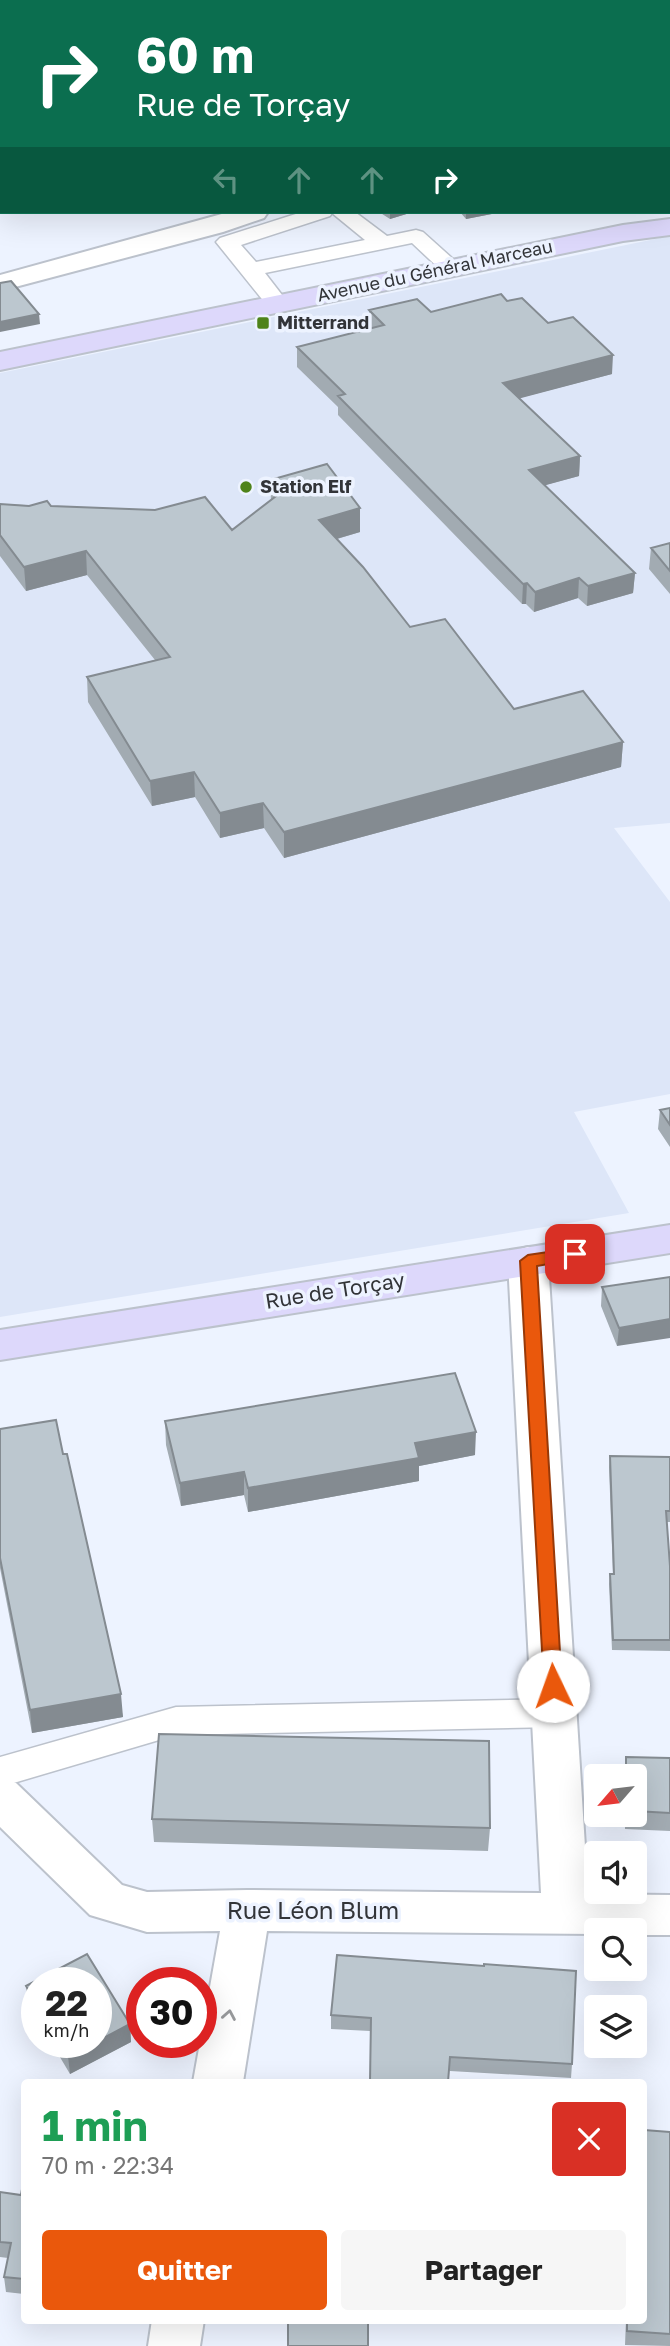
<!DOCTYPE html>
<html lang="fr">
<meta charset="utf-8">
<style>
body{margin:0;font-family:"Golos Text",sans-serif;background:#f6f6f6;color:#222;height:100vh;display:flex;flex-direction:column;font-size:26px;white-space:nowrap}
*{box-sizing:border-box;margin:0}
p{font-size:23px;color:#767676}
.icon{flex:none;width:38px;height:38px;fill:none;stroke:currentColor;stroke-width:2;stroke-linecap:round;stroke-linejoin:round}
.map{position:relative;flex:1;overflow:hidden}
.details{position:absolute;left:21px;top:2079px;width:626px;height:245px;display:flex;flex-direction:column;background:#fff;border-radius:7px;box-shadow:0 7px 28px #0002}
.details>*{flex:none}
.guide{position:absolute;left:0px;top:0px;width:670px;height:214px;box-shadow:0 7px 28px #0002;background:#0b6e4f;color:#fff;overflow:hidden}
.needle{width:46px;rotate:242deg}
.buttons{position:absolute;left:584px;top:1764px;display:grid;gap:14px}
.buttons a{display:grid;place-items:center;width:63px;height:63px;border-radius:7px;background:#fff;box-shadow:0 7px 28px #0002;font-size:35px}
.speed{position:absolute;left:21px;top:1967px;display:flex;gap:14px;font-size:35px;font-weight:700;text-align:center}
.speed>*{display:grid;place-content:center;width:91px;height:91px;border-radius:50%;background:#fff;box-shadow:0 7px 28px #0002;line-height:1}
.speed small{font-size:18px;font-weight:400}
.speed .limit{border:10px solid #d22;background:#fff;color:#111}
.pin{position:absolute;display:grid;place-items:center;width:60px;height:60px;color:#fff;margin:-30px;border-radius:14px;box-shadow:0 4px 10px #0006}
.me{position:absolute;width:77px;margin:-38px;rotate:357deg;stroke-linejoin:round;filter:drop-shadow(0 0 5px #0008)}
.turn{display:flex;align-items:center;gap:24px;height:147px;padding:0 21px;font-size:32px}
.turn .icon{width:91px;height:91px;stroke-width:2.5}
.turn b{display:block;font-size:49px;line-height:60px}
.lanes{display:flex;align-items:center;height:66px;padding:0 21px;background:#0003;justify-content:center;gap:35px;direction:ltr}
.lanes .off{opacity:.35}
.round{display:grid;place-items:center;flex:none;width:74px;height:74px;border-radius:7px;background:#f6f6f6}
.headline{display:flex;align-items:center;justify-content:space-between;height:119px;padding:0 21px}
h1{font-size:42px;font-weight:700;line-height:52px;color:#1e9e55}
.primary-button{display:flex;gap:14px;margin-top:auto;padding:14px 21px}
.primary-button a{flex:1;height:80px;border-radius:7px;background:#ea580c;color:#fff;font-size:28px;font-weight:700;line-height:80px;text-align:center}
.primary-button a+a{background:#f6f6f6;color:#222}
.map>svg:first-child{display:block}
.built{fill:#dde6f8}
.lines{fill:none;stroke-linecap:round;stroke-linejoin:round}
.lane-casing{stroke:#bcc2cc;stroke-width:3}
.street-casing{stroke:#bcc2cc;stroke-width:4}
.secondary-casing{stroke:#bcc2cc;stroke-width:4}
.lane{fill:#fff;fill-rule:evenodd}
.street{fill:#fff;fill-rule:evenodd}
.secondary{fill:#ddd8fb;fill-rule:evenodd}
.wall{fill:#a2abb2}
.shaded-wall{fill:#848b91}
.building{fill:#bcc7cf;stroke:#848b91;stroke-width:2}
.oneway{stroke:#989a9c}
.route{fill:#ea580c;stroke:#983908;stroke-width:2}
.poi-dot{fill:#4e831a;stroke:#edf3ff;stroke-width:2.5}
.labels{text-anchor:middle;stroke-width:7;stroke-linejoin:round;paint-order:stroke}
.far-street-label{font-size:18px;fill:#323438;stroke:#edf3ff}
.far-poi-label{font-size:18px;font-weight:bold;fill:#323438;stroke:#edf3ff;text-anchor:start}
.street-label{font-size:21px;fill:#323438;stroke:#edf3ff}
.near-street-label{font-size:24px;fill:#323438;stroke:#edf3ff}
</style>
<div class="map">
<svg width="670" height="2346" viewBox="0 0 670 2346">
<rect width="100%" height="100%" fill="#edf3ff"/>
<!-- built -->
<path class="built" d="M670,236V823L614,828L670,902V1094L574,1112L629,1213L0,1317V373Z"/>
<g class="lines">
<defs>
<path id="lane" d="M302,212H355L387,236L416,230L423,232L463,268L460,273H444L412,243L265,273L289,304L286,309H270L216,242L220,238ZM332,213L365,240L256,262L241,245L330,216Z
M555,1699L567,1703L572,1713L567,1723L555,1727L176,1735L0,1787V1757L176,1707Z"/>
<path id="street" d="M18,0H43L44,2H19Z
M670,64V80H668V65Z
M229,212H268L264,218L223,232L0,291V275Z
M528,1247L542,1251L548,1261L588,1894L670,1895V1935H635V1930H597V1934L267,1931L243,2082H193L220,1931L147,1932L90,1915L0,1827V1778L16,1783L122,1885L147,1892L247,1890L541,1893L508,1261L514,1251Z
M152,2320H204L200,2346H148Z"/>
<path id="secondary" d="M670,219V235L623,241L0,370V352L623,225Z
M670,1225V1253L0,1360V1330Z"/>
</defs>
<!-- lane casing -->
<use href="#lane" class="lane-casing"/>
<!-- street casing -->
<use href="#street" class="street-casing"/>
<!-- secondary casing -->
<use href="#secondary" class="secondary-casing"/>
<!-- lane -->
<use href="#lane" class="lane"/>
<!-- street -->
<use href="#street" class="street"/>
<!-- secondary -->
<use href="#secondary" class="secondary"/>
</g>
<!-- wall -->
<path class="wall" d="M420,0H563L558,2H422Z
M379,212H413L390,219Z
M460,212H502L466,219Z
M507,301L548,323L612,374L519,398L580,456L579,476L545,485L635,573L633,593L587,606L578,598L534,612L526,604H522L338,415V407L297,367V347L369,329V310L431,312Z
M270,480L360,508V532L337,539L410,627L514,709L623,742L621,767L284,858L264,828L220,838L195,797L152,806L88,702L87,677L155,660L87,575L26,591L0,556V504L51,506L232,530L271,501Z
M670,543V594L649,569L651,548Z
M670,1108V1147L658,1129L660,1110Z
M670,1277L617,1346L601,1306L602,1287Z
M165,1421L475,1455L419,1466V1481L248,1512L244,1495L181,1506L166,1445Z
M0,1429L63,1454L123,1717L32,1733L0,1568Z
M610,1456L670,1457V1522H667L670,1566V1651L612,1650L609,1584L610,1574H613L609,1467Z
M626,1757L670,1758V1831L625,1829V1815H635V1776H624Z
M152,1819L490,1828L488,1851L154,1842Z
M87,1954L130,2024L131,2042L70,2074L51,2042H96V1983H37V2018L28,2004L26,1986Z
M337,1955L572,2064L571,2078L450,2071L370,2031L331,2029V2015Z
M670,2132V2346L625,2345L626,2320H644Z
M24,2178V2294L6,2292L4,2277L8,2258L0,2257V2192L21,2195Z"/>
<!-- shaded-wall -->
<path class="shaded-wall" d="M499,0H563L558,2H494Z
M670,161V174H668V162Z
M390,212H413L390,219Z
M466,212H502L466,219Z
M39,314L40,324L0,332V322Z
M613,355L612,374L502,403L503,383Z
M580,456L579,476L528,490L529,470Z
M360,508V532L319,544V520Z
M86,551L87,575L26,591L24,567Z
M635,573L633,593L587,606L588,586Z
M579,578L578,598L534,612L535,592Z
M527,583L526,604H522L523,584Z
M623,742L621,767L284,858V832Z
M194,772L195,797L152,806L150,781Z
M263,803L264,828L220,838V813Z
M670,1319V1338L617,1346L619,1328Z
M476,1432L475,1455L419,1466V1481L248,1512V1488L415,1443Z
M244,1472V1495L181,1506L180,1483Z
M121,1694L123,1717L32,1733L30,1710Z
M130,2024L131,2042L70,2074L68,2056Z"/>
<!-- building -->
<path class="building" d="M453,0H499L494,2H456Z
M668,138L670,139V161L668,162Z
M11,281L39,314L0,322V283Z
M501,294L507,301L522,298L548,323L573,317L613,355L503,383L580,456L529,470L635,573L588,586L579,578L535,592L527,583L523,584L338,396L345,394L297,347L384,325L369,310L417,299L431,312Z
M327,464L360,508L319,520L363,567L410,627L445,619L514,709L583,691L623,742L284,832L263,803L220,813L194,772L150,781L87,677L170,657L86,551L24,567L0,535V504L29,506L47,501L51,506L155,510L205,497L232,530L280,493L270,480Z
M670,543V571L651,548Z
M670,1108V1125L660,1110Z
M670,1277V1319L619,1328L602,1287Z
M455,1373L476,1432L415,1443L419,1458L248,1488L244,1472L180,1483L165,1421Z
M56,1420L63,1454H67L121,1694L30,1710L0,1558V1429Z
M610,1456L670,1457V1511H666L670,1566V1640H613L610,1574H614Z
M159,1734L489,1741L490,1828L152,1819Z
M626,1757L670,1758V1813L635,1811V1776H626Z
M87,1954L130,2024L96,2042V1983H37V2004L26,1986Z
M337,1955L484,1966V1964L576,1971L572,2064L450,2057L448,2082H370L371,2018L331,2015Z
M59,2042H95L68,2056Z
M644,2130L670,2132V2334L627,2331V2320H644Z
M24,2178V2279L4,2277L11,2243L0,2242V2192L21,2195Z
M288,2320H368V2346H288Z"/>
<!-- one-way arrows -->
<defs><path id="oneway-chevron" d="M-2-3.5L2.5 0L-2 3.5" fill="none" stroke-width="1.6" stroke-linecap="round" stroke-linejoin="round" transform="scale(1.75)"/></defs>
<use class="oneway" href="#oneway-chevron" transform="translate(229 2015) rotate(-80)"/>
<!-- route -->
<path class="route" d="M575,1248L584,1254L581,1258L537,1266L562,1686L560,1692L553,1694L546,1692L544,1686L520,1261L528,1255Z"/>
<!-- markers -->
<g class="poi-dot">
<rect x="256" y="316" width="14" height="14" rx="3.5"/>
<circle cx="246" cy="487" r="7"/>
</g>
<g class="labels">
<!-- far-street labels -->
<g class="far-street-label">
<text transform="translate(435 271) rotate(-12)" y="6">Avenue du Général Marceau</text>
</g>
<!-- far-poi labels -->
<g class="far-poi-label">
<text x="277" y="329">Mitterrand</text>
<text x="260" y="493">Station Elf</text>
</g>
<!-- street labels -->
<g class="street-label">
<text transform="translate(335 1291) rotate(-9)" y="7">Rue de Torçay</text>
</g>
<!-- near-street labels -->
<g class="near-street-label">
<text x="313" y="1919">Rue Léon Blum</text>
</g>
</g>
</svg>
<div class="buttons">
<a><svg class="needle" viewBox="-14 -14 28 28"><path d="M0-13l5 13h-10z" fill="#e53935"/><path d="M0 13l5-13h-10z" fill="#767676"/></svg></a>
<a><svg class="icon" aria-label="sound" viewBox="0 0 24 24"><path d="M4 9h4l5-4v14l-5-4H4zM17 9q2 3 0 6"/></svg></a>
<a><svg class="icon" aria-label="search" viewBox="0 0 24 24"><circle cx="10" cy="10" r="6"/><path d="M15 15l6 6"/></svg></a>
<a><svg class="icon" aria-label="layers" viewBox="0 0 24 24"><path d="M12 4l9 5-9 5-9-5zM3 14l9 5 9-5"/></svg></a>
</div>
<div class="speed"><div>22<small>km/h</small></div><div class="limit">30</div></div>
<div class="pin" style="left:575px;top:1254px;background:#d93025"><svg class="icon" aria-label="arrive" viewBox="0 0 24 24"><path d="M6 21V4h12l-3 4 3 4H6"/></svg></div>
<svg class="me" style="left:553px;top:1686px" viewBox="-20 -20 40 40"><circle r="19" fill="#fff"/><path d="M0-13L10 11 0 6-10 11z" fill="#ea580c"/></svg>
<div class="guide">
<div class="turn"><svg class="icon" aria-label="right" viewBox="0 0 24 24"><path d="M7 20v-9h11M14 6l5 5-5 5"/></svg><div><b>60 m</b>Rue de Torçay</div></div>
<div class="lanes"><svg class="icon off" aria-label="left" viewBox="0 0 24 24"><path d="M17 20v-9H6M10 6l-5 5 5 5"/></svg><svg class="icon off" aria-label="ahead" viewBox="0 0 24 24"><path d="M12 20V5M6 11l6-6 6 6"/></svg><svg class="icon off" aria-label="ahead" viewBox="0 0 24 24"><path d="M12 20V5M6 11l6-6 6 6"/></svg><svg class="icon" aria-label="right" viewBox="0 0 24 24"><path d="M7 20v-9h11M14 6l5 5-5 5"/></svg></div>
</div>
<section class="details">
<div class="headline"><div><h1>1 min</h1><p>70 m · 22:34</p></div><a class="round" style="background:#d93025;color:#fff"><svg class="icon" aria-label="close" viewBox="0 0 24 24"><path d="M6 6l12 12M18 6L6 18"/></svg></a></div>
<div class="primary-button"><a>Quitter</a><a>Partager</a></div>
</section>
</div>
